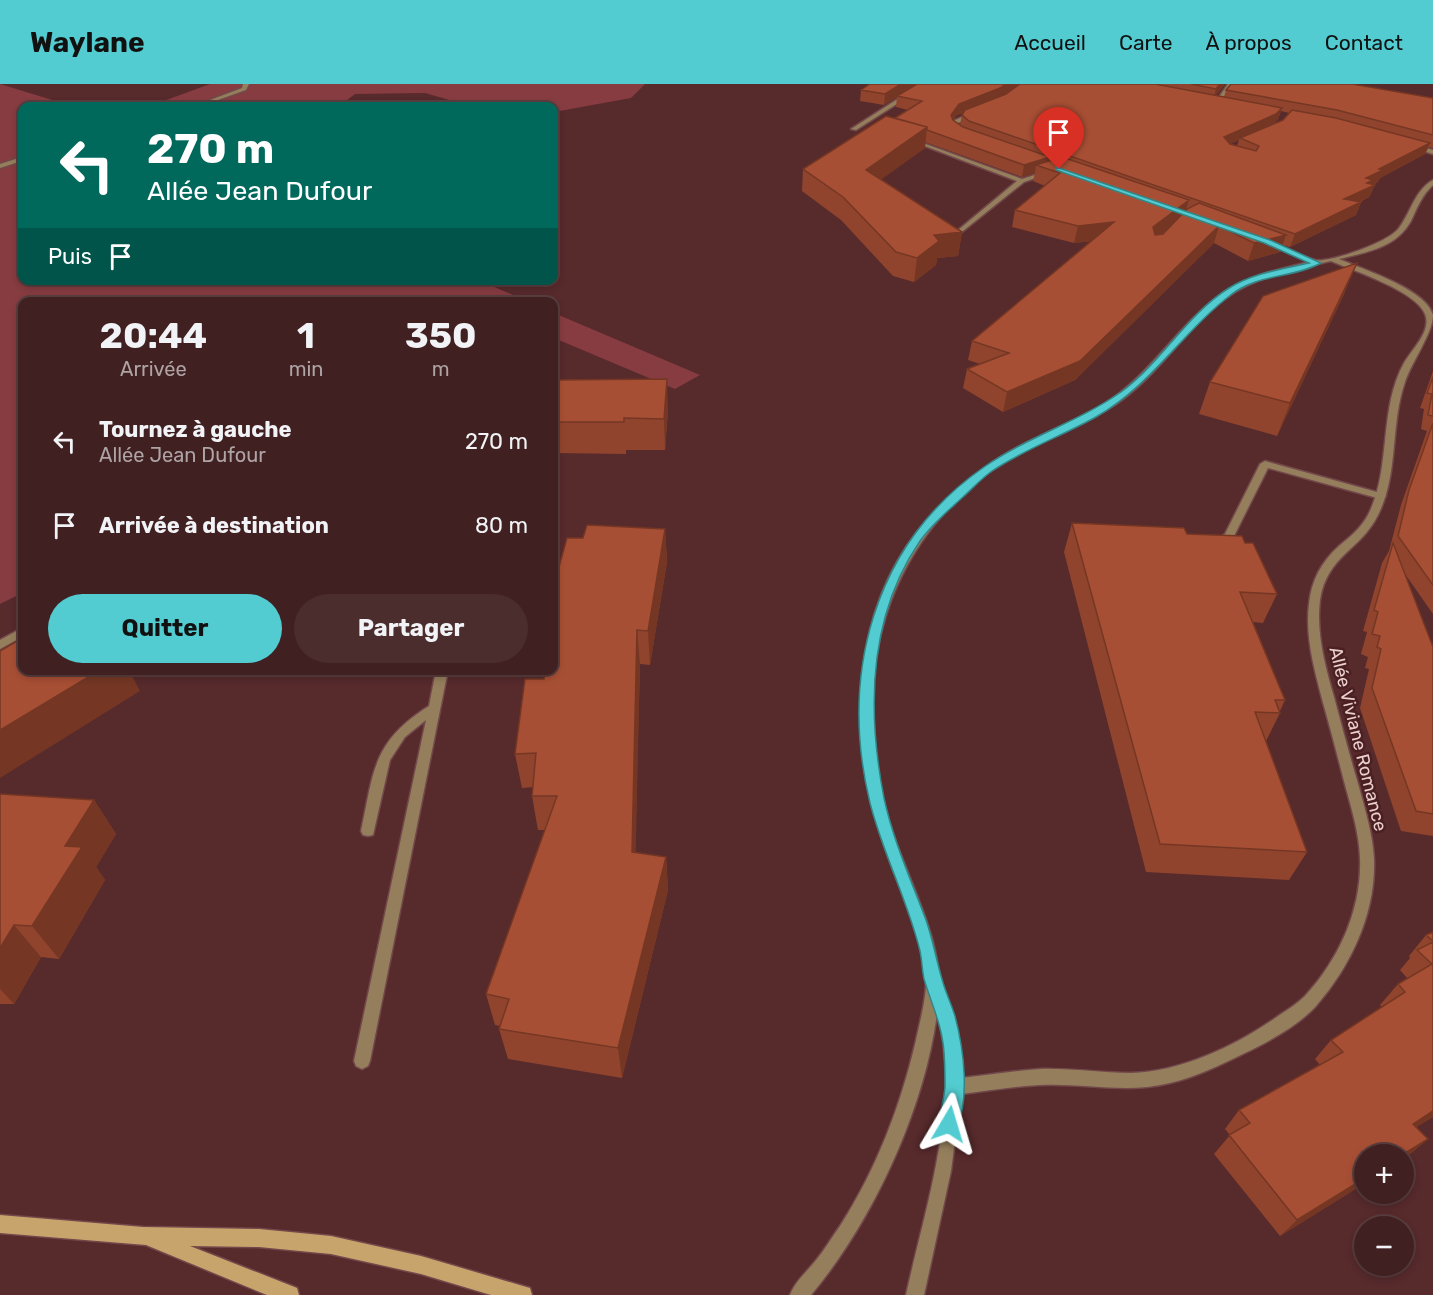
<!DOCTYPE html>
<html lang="fr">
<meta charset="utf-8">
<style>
body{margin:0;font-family:Rubik,sans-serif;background:#4c2d2e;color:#f1f3f6;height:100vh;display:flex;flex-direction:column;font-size:22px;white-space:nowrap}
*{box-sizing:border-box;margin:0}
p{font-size:20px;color:#aea3a5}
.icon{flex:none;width:33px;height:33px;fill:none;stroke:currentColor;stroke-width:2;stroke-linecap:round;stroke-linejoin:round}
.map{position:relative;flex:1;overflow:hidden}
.panel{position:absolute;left:18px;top:213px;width:540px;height:378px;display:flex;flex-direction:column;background:#412021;border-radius:12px;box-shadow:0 3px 9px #0003,0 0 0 2px #5a3e3f}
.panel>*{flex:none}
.guide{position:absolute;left:18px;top:18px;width:540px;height:183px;border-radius:12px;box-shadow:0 3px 9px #0003,0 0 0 2px #5a3e3f;background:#00695c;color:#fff;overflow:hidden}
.tools{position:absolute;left:1354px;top:1060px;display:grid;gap:12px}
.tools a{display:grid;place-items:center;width:60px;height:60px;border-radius:50%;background:#412021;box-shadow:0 3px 9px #0003,0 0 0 2px #5a3e3f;font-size:30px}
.pin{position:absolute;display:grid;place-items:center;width:51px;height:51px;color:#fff;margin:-62px -26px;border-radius:50% 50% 50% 0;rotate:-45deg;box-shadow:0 0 6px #0007}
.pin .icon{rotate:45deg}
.me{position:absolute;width:66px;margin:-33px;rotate:7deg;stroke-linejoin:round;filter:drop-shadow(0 0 4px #0008)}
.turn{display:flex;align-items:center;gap:21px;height:126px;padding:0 30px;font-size:27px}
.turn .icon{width:78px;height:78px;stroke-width:2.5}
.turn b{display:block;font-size:42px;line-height:51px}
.then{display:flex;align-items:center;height:57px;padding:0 30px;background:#0003;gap:12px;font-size:22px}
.eta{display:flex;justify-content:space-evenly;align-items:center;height:102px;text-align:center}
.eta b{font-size:36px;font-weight:700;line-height:42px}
.cta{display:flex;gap:12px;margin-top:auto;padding:12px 30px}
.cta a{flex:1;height:69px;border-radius:36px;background:#52ccd0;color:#111;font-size:24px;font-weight:700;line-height:69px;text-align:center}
.cta a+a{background:#4c2d2e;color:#f1f3f6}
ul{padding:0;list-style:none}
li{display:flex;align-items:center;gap:18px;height:84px;padding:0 30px}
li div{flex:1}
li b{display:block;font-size:22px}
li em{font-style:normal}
header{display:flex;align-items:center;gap:36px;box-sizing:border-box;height:84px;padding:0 30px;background:#52ccd0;color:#111}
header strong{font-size:28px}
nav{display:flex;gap:33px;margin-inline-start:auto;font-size:21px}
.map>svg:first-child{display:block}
.green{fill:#873c41}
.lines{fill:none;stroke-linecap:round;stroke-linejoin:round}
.lane-casing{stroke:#72484a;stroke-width:3}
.street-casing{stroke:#72484a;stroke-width:3}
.secondary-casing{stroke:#72484a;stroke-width:3}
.lane{fill:#947e5c;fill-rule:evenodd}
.street{fill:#947e5c;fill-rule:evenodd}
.secondary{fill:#c7a46c;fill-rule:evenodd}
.wall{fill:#90442d;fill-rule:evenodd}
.shaded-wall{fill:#753724}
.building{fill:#a74f34;stroke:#753724;stroke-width:1.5}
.route{fill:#52ccd0;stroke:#358587;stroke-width:1.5}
.labels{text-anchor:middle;stroke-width:5;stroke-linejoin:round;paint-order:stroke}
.street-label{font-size:18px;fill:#edd0d0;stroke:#4b2022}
</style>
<header>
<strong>Waylane</strong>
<nav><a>Accueil</a><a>Carte</a><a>À propos</a><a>Contact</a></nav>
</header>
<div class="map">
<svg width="1433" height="1211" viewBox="0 0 1433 1211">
<rect width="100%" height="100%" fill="#572a2c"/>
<!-- green -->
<path class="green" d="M0,0L72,22H22V196H478L527,217L22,218V509L0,520Z
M210,0H645L631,14L554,28V22H470L425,9L355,10L342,20L324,22H150Z
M554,229L700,291L675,305L554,254Z"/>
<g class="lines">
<defs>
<path id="lane" d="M243,0H249L246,6L201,22H194L242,4Z
M921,0H928L856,46L851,45Z
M909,54L1022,95L1050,86L1053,88L1024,98L953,155L951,154V152L1017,97L909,56Z
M22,73V77L0,84V80Z
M1265,377L1384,410L1386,412L1381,415L1268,384L1233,454L1221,462H1213L1212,460L1225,450L1260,380Z
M22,544V553L0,565V556Z
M436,586H448L370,977L368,982L362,985L356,982L354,977L426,636L405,653L390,676L373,751L368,752L363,751L361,747C374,687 372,658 429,622Z"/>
<path id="street" d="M1228,0H1234L1218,20H1214Z
M975,27L980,28L958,39V44L963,49V51H959L953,46V37Z
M1411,60L1433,66V70L1409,63Z
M1433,96V101C1422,111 1417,124 1411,137C1396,164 1367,168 1339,175C1362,185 1426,205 1433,231C1433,249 1411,279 1405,298C1390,341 1399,390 1378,431C1361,466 1327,471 1320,516C1316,549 1325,582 1334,613C1342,643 1350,673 1359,703C1365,726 1373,751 1374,775C1376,829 1351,882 1316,922C1299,941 1268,958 1245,969C1220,981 1196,993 1170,999C1127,1010 1084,999 1041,1001C1014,1002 987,1007 961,1010L951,1087L924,1211H906C924,1128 963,1013 937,930C924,1026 873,1137 811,1211H790C795,1197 808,1187 817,1175C825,1165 832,1153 840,1142C876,1086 901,1021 916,956C920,937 926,916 926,898C926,886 922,871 919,859C907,817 888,778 876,736C848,642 855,527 917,448C936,424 958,403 983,385C1019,357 1065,344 1104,320C1151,291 1178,240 1223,209C1248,192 1279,185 1309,178L1264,158V156H1268C1283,162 1299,172 1315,176C1330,179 1389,158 1399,144C1411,128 1415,106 1433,96ZM1331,177C1354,187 1416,207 1425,230C1432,247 1412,265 1404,279C1378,326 1392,384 1368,431C1361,444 1350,453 1339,462C1322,477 1311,497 1309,520C1305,552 1314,584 1322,615C1330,643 1337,670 1344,697C1351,723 1359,748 1360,774C1362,825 1339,875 1305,912C1298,919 1289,925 1281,930C1240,960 1182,988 1131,989C1101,989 1070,984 1040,985C1014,987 987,991 961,994C961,956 953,936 942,900C937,883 936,865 930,848C921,818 907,788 896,758C847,622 870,475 991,387C1028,361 1072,347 1110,324C1156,296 1183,246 1226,214C1256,192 1296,185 1331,177Z"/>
<path id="secondary" d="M0,1131L143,1143L259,1145L331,1152L421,1172L523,1202L530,1204L532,1211H491L421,1190L331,1170L259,1163L190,1162L297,1204L299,1211H267L146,1161L0,1149Z"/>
</defs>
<!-- lane casing -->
<use href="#lane" class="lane-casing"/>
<!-- street casing -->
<use href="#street" class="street-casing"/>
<!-- secondary casing -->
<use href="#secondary" class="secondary-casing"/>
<!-- lane -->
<use href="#lane" class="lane"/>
<!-- street -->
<use href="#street" class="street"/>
<!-- secondary -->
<use href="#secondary" class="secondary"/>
</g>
<!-- wall -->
<path class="wall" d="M1020,0H1225L1216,11L1224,13L1226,6L1358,1L1433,14V64L1429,63L1425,70L1380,94L1378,98L1373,101H1375L1369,113L1360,118H1361L1356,131L1290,163L1283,161L1280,168L1248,177L1214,159L1075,296L1003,328L963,304L967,285L980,280L968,276L972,257L1092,157L1074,159L1012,143L1015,126L1045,102L1033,97L1035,89L1022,93L925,58V64L881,95L962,148L958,172L937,174L936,181L914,198L893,192L841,136L802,107L803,85L895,34L908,26L896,23L897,13L884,21L860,17L861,6ZM1281,27L1289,29L1283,36L1274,39L1278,35ZM963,29L962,31L960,41L953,36L957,31ZM1239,56L1237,62L1230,60Z
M1345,208L1277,352L1199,330L1210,298Z
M1433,287V530L1405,490L1433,563V752L1401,747L1360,624L1369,585L1365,584L1368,573L1361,570L1367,548L1363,547L1382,479L1389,467L1401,421L1427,347L1421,345L1424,325L1420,324Z
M554,296L668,326L665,366H626V370L554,369Z
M1072,439L1187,450L1245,459L1277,510L1263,539L1253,538L1285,616L1280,627V629L1266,657L1307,768L1289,796L1146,788L1064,468Z
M665,445L667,478L650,581L640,580L635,768L666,773L668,806L622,994L508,975L499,945L500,942L495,941L486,910L545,746H538L532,712L533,703L522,704L515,670L544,595L583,454Z
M0,710L94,716L116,750L96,783L105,796L59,875L41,873L14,920H0Z
M1433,848V1033L1416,1043L1428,1055L1404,1075V1071H1365V1099L1280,1152L1214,1070L1230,1051L1225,1045L1239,1026L1320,981L1315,975L1331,956L1382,923L1380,921L1398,900L1408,895L1400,886L1410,874L1409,872L1426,851Z"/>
<!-- shaded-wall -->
<path class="shaded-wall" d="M901,0H917L884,21L885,10Z
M1006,0H1020L998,15L957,31L949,42L951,31L959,20Z
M1220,0H1225L1213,16L1216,5Z
M1282,24L1278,35L1273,41L1240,54L1239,56L1221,64L1224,53Z
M927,43L925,64L864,108L866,86Z
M1430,59L1425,70L1380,94L1378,98L1371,102L1375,101L1369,113L1339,127L1344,115L1366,94L1379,85Z
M1050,73L1047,84L1036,81L1035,89L1022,93L1024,81Z
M1189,116L1184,132L1149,160L1153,143Z
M1361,118L1356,131L1290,163L1295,150Z
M1114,138L1110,155L1074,159L1078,142Z
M1219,142L1214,159L1075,296L1003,328L1007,308Z
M962,148L958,172L937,174L936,181L914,198L917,174L934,151Z
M1286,151L1280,168L1248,177L1254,159Z
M1357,179L1345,208L1277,352L1290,319Z
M667,295L668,326L665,366L664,335Z
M665,445L667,478L650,581L648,547Z
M637,546L640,580L635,801L632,768Z
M100,586H129L140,607L0,694V646Z
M94,716L116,750L96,783L105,796L59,875L32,842L65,762Z
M666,773L668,806L622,994L618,964Z
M14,841L41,873L14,920L0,905V864Z
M1433,1027V1033L1393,1058L1413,1040Z
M1428,1055L1407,1073L1404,1075V1071H1402Z
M1365,1094V1099L1280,1152L1297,1136Z"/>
<!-- building -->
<path class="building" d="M870,0H901L885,10L861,6Z
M917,0H1006L1000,4L959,20L951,31L953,36L963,43L1050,73L1024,81L927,46V43L895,34L922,17L897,12Z
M1020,0H1155L1282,24L1276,30L1224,53L1230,60L1256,67L1259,62L1240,54L1283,36L1292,26L1336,34L1430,59L1379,85L1383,86L1366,94L1373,96L1367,99L1375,101L1344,115L1361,118L1295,150L969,37L962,31L965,26L1006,10Z
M1191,0H1220L1216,5Z
M1231,0H1352L1433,14V51L1337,26L1226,6Z
M886,32L927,43L866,86L962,148L934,151L939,157L917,174L896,168L843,113L803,85Z
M1062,73L1189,116L1153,143L1155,151L1163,150L1187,125L1199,119L1286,151L1254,159L1219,142L1080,277L1007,308L967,285L1009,269L972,257L1114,138L1078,142L1015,126L1060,89L1036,81Z
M1357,179L1290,319L1210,298L1263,212Z
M1433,293V332L1428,331L1432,310L1427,309Z
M667,295L664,335L624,334V338H554V296Z
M1433,339V501L1398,452L1409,406Z
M1072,439L1184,444L1187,450L1242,452L1245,459H1253L1277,510L1240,508L1285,616H1275L1280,629L1255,628L1307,768L1160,760Z
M587,441L665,445L648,547L637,546L632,768L666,773L618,964L499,945L509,915L486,910L557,712H532L536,669L515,670L525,595H544L545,586H554V501L567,454H583Z
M1393,459L1433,563V730L1416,727L1372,604L1381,565L1377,563L1380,552L1372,550L1378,528L1374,526Z
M22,554V586H100L0,646V567Z
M0,710L94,716L65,762L82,763L32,842L14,841L0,864Z
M1433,848V857L1426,851Z
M1433,858V1027L1413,1040L1428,1055L1402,1071H1365V1094L1297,1136L1229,1051L1250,1039L1239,1026L1343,968L1331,956L1405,908L1398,900L1432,880L1417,866Z"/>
<!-- route -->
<path class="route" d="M1056,83L1270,156L1321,179C1294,194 1258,190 1232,210C1182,248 1153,300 1096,333C1062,352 1025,365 992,387C982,394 973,404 963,413C948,427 932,440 920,457C868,533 867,627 884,714C893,756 911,796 926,836C933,856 936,875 942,895C945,907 951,919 955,932C964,966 970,1014 956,1047L949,1050L942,1047C937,1034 944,1018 945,1003C945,989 945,973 943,959C940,936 930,916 924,895C922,886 922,876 920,867C908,817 883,770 870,719C839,591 873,460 984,383C1027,353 1078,338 1121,308C1161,279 1187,230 1229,204C1253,189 1282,185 1309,179L1264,159L1056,86Z"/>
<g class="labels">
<!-- street labels -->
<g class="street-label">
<text transform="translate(1358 655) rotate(76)" y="6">Allée Viviane Romance</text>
</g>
</g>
</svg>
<div class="tools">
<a>+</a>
<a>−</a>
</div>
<div class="pin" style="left:1059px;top:85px;background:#d93025"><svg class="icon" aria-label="arrive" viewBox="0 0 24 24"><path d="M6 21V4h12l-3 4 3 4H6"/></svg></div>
<svg class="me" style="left:949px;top:1040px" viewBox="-20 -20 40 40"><path d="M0-17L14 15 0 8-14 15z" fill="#52ccd0" stroke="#fff" stroke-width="4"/></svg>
<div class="guide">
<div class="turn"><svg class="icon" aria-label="left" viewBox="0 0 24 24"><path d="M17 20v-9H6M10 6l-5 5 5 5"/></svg><div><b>270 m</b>Allée Jean Dufour</div></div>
<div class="then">Puis<svg class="icon" aria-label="arrive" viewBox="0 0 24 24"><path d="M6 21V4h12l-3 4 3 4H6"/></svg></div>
</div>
<section class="panel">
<div class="eta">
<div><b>20:44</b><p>Arrivée</p></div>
<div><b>1</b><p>min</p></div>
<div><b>350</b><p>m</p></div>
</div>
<ul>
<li><svg class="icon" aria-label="left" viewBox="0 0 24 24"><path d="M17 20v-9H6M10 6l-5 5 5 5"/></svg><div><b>Tournez à gauche</b><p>Allée Jean Dufour</p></div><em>270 m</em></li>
<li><svg class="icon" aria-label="arrive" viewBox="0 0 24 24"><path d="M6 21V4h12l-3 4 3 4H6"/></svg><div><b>Arrivée à destination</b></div><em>80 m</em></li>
</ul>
<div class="cta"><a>Quitter</a><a>Partager</a></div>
</section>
</div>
